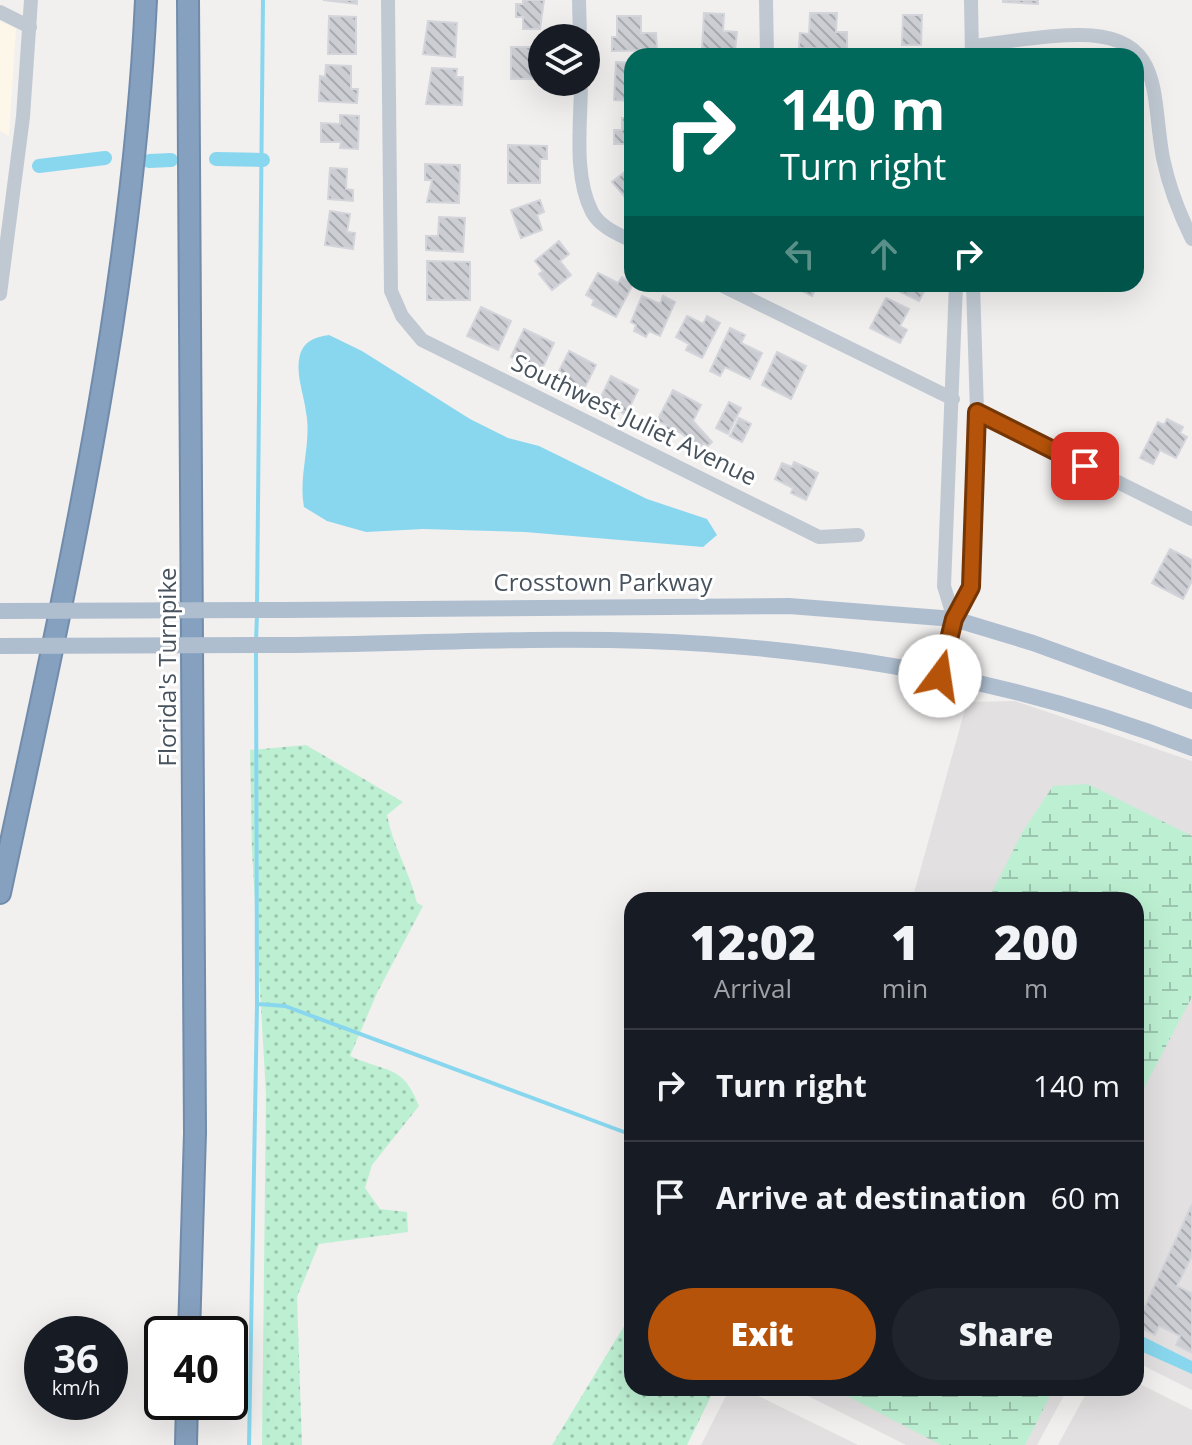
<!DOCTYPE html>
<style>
body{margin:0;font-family:"Open Sans",sans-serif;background:#20242c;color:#f1f3f6;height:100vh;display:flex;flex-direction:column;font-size:30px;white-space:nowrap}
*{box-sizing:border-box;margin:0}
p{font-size:26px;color:#9ea1a6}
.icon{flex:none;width:44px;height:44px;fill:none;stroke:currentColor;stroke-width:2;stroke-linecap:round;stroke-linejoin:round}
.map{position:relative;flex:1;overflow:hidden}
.details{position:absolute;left:624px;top:892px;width:520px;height:504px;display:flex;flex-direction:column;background:#171b24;border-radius:24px;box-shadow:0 8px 32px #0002}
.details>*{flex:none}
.guide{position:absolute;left:624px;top:48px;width:520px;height:244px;border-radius:24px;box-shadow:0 8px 32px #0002;background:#00695c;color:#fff;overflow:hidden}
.buttons{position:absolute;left:528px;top:24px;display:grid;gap:16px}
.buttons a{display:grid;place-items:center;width:72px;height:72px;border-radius:50%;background:#171b24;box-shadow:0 8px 32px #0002;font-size:40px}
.speed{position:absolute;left:24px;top:1316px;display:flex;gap:16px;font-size:40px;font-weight:700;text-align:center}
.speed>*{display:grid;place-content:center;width:104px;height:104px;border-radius:50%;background:#171b24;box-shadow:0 8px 32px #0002;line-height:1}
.speed small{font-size:20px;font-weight:400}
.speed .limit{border:4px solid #111;border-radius:12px;background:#fff;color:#111}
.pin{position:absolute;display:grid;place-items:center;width:68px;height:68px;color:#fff;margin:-34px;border-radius:16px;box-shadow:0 4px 12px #0006}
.me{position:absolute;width:88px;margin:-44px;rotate:14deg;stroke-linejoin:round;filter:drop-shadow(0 0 6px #0008)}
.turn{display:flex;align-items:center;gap:28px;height:168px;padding:0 24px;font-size:36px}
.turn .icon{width:104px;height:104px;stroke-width:2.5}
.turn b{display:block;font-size:56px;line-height:68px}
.lanes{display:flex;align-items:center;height:76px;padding:0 24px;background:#0003;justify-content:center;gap:40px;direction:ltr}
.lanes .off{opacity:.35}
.eta{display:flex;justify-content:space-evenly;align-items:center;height:136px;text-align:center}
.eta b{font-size:48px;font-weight:800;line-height:56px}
.button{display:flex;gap:16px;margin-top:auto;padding:16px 24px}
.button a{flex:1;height:92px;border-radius:48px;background:#b45309;color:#fff;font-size:32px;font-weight:800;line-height:92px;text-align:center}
.button a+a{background:#20242c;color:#f1f3f6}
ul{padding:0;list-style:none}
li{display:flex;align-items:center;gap:24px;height:112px;padding:0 24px;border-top:2px solid #363941}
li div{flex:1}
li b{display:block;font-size:30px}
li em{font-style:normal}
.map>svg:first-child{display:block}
.commercial{fill:#fcf7e9}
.education{fill:#e3e0e1}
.grass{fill:url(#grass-dots)}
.wetland{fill:url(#wetland-marsh)}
.water{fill:#89d7ee}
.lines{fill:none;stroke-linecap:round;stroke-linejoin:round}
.stream{stroke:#89d7ee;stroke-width:4}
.canal{stroke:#89d7ee;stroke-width:14}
.building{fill:url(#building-back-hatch);stroke:#d3d5db;stroke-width:2}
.highway-casing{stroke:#718cab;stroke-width:24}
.minor{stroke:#c0c9d2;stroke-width:14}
.major{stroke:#aebecf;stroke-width:16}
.highway{stroke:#86a1bf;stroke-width:20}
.major-bridge{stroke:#aebecf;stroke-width:16}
.route-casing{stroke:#753606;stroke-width:20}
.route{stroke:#b45309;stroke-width:14}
.labels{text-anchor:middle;stroke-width:6;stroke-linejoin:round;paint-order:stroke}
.street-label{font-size:24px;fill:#47525d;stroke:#fff}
</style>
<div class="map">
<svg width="1192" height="1445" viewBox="0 0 1192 1445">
<defs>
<pattern id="grass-dots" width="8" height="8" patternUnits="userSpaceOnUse" patternTransform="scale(2)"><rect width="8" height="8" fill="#bdf0d2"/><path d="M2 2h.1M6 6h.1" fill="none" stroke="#9bc5ae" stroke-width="1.8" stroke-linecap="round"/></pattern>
<pattern id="wetland-marsh" width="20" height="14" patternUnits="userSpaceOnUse" patternTransform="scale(2)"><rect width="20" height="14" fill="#bdf0d2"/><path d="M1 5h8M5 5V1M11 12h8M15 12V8" fill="none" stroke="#9bc5ae"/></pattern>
<pattern id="building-back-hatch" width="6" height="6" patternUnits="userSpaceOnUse" patternTransform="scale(2)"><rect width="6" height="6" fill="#ccced4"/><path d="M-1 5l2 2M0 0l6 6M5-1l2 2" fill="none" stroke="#a7aaaf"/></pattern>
</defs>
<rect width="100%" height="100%" fill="#f2efef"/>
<!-- commercial -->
<path class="commercial" d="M0,21L16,29L9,136L0,131Z"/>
<!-- education -->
<path class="education" d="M1015,701L1192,761V1390L1136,1362V900H912L967,702Z
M1136,1382L1192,1410V1445H1058L1089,1388H1136Z
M730,1388H742L858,1445H701Z
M792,1388H1068L1037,1445H906Z"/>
<!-- grass -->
<path class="grass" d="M306,745L403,802L387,815C393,847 410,872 417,903L423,906L377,993L350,1056C387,1073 403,1064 419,1106L372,1165L365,1188L380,1209L407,1212L408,1232L319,1244L297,1297L302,1445H262L266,1094L252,851L250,750Z
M632,1313V1388H715L687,1445H552Z"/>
<!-- wetland -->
<path class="wetland" d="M1088,784L1192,836V997L1136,1103V900H988L1023,831L1053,786Z
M832,1388H1054L1025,1445H941Z"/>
<!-- water -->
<path class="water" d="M329,335L362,351L470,419L508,438L539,446L647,499L707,519L717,535L703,547L525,532L423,529L366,532L327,521L304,507C298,475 312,443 306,412C304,394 295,374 300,355C304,341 315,337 329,335Z
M1136,1333L1192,1361V1374L1136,1349Z"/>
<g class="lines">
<!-- stream -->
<path class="stream" d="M257,606L263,0
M256,642L257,614
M258,1004L285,1006L632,1135
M249,1445L257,1004L256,650"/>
<!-- canal -->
<path class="canal" d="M216,159L263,160
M149,161L171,160
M39,166L105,158"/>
</g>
<!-- building -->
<path class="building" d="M323,0H357V4Z
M523,0H544L540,29H523V17H516V4H523Z
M1003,0H1038V4L1003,2Z
M704,13L724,14L723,31L737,32L735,51L702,49Z
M810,13H837L836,32H847V49L799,48L800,33L809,34Z
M903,15H922L921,45H902Z
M329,16L356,17V54H328Z
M617,16H641V33H656L657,50L612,51V37H617Z
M428,21L457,23L455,57L423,54Z
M511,47H542L541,79H511Z
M616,62L632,63V101L614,100Z
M326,65L351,66V89H358L357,103L319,101L320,76L325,77Z
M432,68L457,69L456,77H463L462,105L426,104Z
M340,115L359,116L358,149L340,148L341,142H321V123L340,124Z
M622,118H632V144H614V130H622Z
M508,145L547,146V159H540V183H508Z
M425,164L460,165L459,203L427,202L432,180H425Z
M632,166V205L612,182Z
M330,168L347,169L346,189L353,190V201L328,199Z
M540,200L544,212L537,215L542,230L521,238L511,210Z
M330,211L350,214L347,232L355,233L353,249L325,245Z
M439,217L465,218L463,252L426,250V236H438Z
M559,241L569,254L560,261L571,275L552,290L539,274L543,271L535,261Z
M427,261L470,262V300H427Z
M598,273L618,283L622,277L633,284L616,317L592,305L594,300L586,295Z
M788,284H818L812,296Z
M884,284H917L926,288L919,301Z
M642,296L660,304L663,296L675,302L660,336L649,331L646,337L634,331L636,325L631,322Z
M886,298L909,309L900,326L907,330L900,343L870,328Z
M481,307L511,321L498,350L467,336Z
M687,316L703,324L707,316L720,323L702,358L686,350L689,344L676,337Z
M730,328L745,335L741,343L762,353L750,379L725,367L720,376L710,371Z
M524,329L554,343L541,371L511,357Z
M569,351L596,365L582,393L555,379Z
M777,352L806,366L791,399L762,385Z
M611,376L638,390L626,415L599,401Z
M673,390L701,405L693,421L712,442L708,446L704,443L696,450L683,434L677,431L674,436L664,431L667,425L657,421Z
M729,402L741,408L728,434L716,428Z
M739,418L751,424L742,442L730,436Z
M1167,419L1183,427L1180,433L1187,437L1176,458L1160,450L1153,464L1140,458L1158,422L1164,425Z
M794,462L818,473L806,500L791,493L793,488L775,479L782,463L792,467Z
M1170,549L1192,560V581L1183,599L1152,583Z
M1192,1204V1256L1177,1286L1192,1293V1353L1176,1345L1180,1336L1159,1326L1155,1335L1136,1326Z"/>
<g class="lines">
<defs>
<path id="highway" d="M188,0L195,1133L189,1334
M0,893C63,599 132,302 146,0
M186,1445L187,1402"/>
</defs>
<!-- highway casing -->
<use href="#highway" class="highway-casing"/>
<!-- minor -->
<path class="minor" d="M388,0L391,291L402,316L422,340L819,537L858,535
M579,0L580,38
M766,0L767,56
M971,0L972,56
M0,12L30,27
M973,46C1008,42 1043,35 1078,35C1166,34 1151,96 1163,158C1169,187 1179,213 1192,239
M581,82C581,122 573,175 592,212C600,227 618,234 632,241
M719,284L953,399
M0,294L23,117L31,0
M977,412L1192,519
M954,619L944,586L956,284
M940,676L954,619L971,587L977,412L973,284"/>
<!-- major -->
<path class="major" d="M285,610L789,606L954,619L1033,643L1192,701
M284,645C405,644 527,637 648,641C833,648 1019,681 1192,748"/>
<!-- highway -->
<use href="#highway" class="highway"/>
<!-- major-bridge -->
<path class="major-bridge" d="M0,611L285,610
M0,646L284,645"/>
</g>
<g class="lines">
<defs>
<path id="route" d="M940,676L954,619L971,587L977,412L1085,466"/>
</defs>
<!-- route casing -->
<use href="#route" class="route-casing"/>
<!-- route -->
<use href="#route" class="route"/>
</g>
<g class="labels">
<!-- street labels -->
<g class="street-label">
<text transform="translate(634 420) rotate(26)" y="8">Southwest Juliet Avenue</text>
<text x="603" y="591">Crosstown Parkway</text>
<text transform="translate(168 667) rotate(-90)" y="8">Florida's Turnpike</text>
</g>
</g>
</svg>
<div class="buttons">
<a><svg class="icon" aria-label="layers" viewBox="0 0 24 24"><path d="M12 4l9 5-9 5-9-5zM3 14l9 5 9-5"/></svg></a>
</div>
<div class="speed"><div>36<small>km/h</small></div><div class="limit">40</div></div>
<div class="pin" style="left:1085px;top:466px;background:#d93025"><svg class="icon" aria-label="arrive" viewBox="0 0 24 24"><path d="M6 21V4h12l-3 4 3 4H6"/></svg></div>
<svg class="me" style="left:940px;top:676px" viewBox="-20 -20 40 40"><circle r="19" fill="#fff"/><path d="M0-13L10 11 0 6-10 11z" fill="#b45309"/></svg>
<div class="guide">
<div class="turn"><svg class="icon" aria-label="right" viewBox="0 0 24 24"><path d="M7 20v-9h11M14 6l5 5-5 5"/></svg><div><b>140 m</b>Turn right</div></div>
<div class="lanes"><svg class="icon off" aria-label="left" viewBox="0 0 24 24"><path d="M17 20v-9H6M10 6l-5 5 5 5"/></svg><svg class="icon off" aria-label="ahead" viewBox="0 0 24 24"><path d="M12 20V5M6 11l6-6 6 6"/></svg><svg class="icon" aria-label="right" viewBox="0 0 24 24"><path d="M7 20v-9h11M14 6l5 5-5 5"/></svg></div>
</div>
<section class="details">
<div class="eta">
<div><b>12:02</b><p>Arrival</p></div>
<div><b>1</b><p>min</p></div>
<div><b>200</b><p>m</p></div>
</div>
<ul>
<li><svg class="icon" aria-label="right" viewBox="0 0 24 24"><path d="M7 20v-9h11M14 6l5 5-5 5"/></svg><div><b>Turn right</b></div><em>140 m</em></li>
<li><svg class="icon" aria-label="arrive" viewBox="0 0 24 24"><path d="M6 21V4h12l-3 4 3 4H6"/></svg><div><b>Arrive at destination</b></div><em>60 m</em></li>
</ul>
<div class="button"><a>Exit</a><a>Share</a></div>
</section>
</div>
